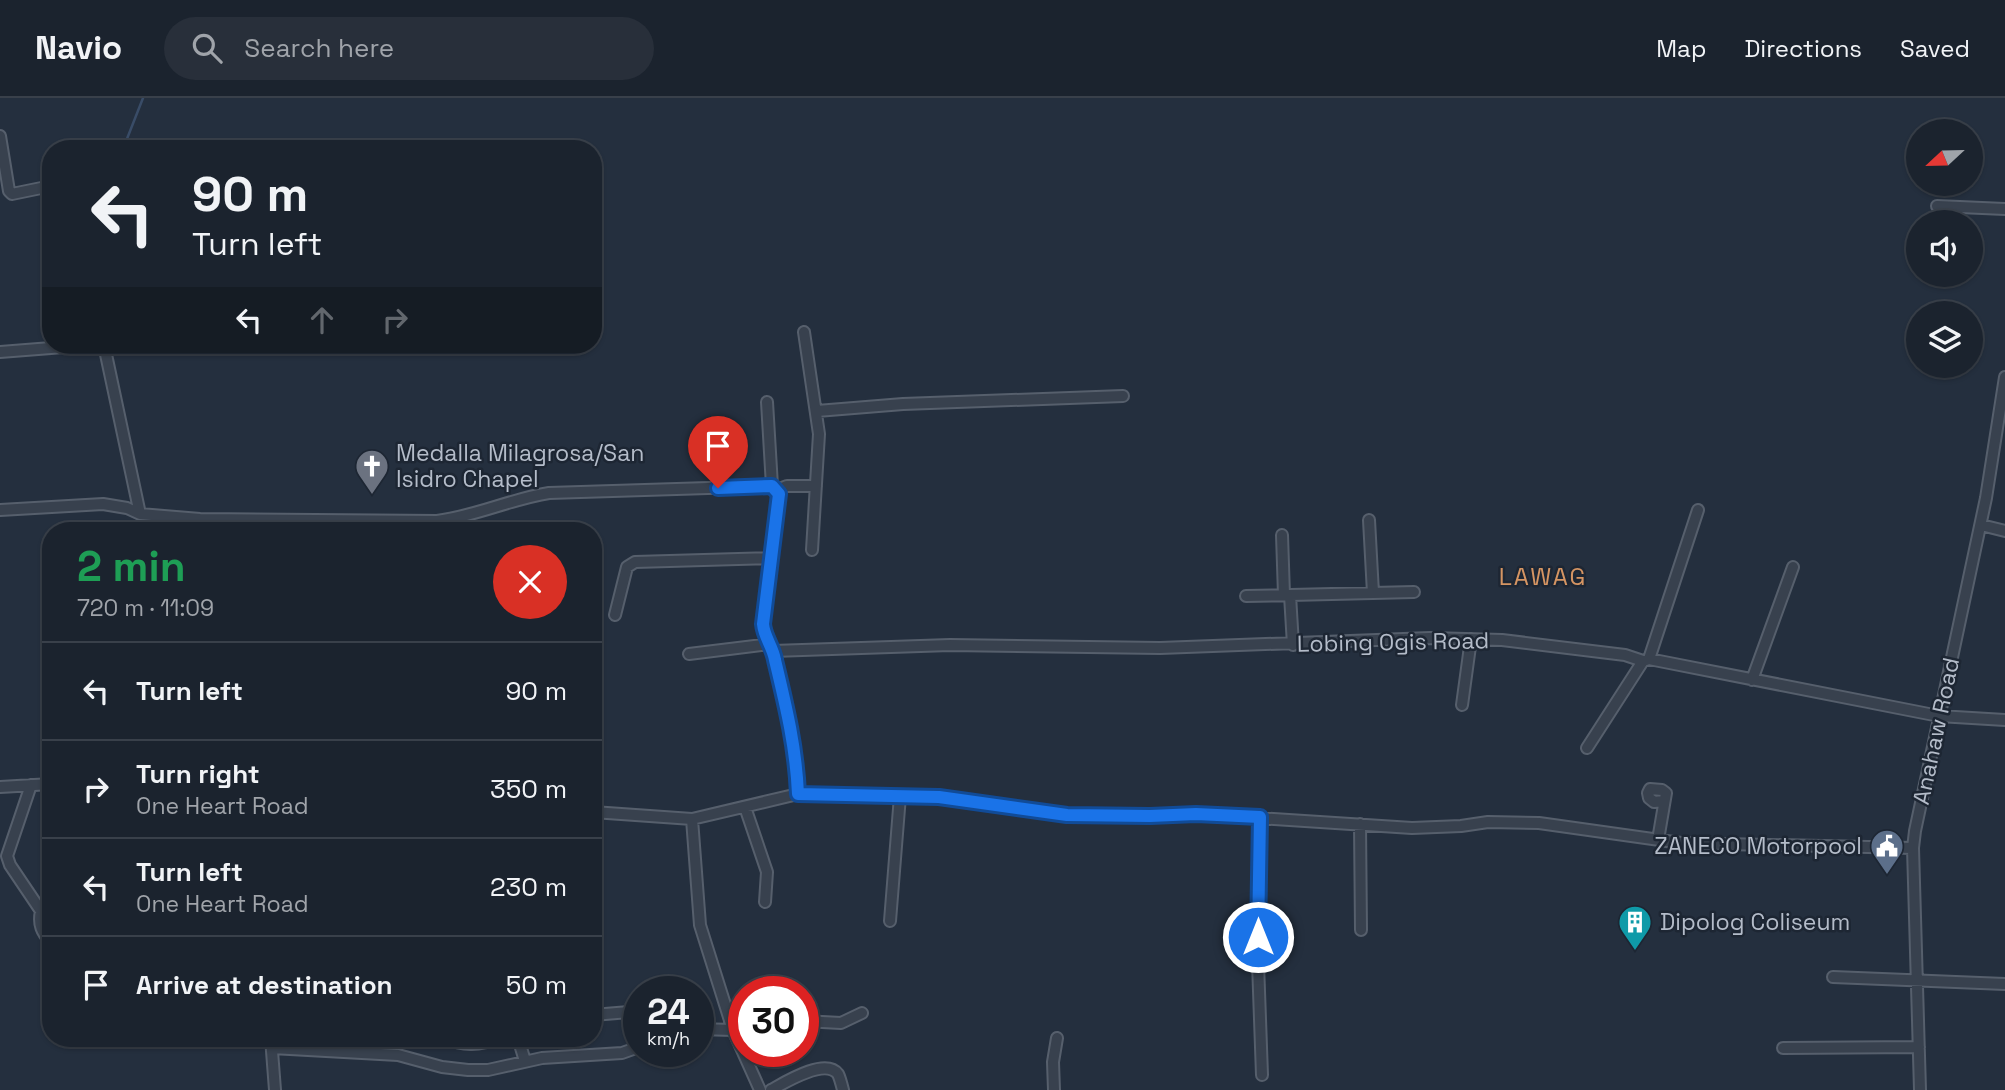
<!DOCTYPE html>
<meta charset="utf-8">
<style>
body{margin:0;font-family:"Space Grotesk",sans-serif;background:#282f3a;color:#f1f3f6;height:100vh;display:flex;flex-direction:column;font-size:26px;white-space:nowrap}
*{box-sizing:border-box;margin:0}
p{font-size:23px;color:#a0a4aa}
.icon{flex:none;width:38px;height:38px;fill:none;stroke:currentColor;stroke-width:2;stroke-linecap:round;stroke-linejoin:round}
.map{position:relative;flex:1;overflow:hidden}
.drawer{position:absolute;left:42px;top:424px;width:560px;height:525px;display:flex;flex-direction:column;background:#1b232e;border-radius:28px;box-shadow:0 2px 5px #0004,0 0 0 2px #39404a}
.drawer>*{flex:none}
.hud{position:absolute;left:42px;top:42px;width:560px;height:214px;border-radius:28px;box-shadow:0 2px 5px #0004,0 0 0 2px #39404a;background:#1b232e;color:#f1f3f6;overflow:hidden}
.needle{width:46px;rotate:248deg}
.fabs{position:absolute;left:1906px;top:21px;display:grid;gap:14px}
.fabs a{display:grid;place-items:center;width:77px;height:77px;border-radius:50%;background:#1b232e;box-shadow:0 2px 5px #0004,0 0 0 2px #39404a;font-size:35px}
.speed{position:absolute;left:623px;top:878px;display:flex;gap:14px;font-size:35px;font-weight:700;text-align:center}
.speed>*{display:grid;place-content:center;width:91px;height:91px;border-radius:50%;background:#1b232e;box-shadow:0 2px 5px #0004,0 0 0 2px #39404a;line-height:1}
.speed small{font-size:18px;font-weight:400}
.speed .limit{border:10px solid #d22;background:#fff;color:#111}
.pin{position:absolute;display:grid;place-items:center;width:60px;height:60px;color:#fff;margin:-72px -30px;border-radius:50% 50% 50% 0;rotate:-45deg;box-shadow:0 0 7px #0007}
.pin .icon{rotate:45deg}
.me{position:absolute;width:77px;margin:-38px;rotate:0deg;stroke-linejoin:round;filter:drop-shadow(0 0 5px #0008)}
.turn{display:flex;align-items:center;gap:24px;height:147px;padding:0 35px;font-size:32px}
.turn .icon{width:91px;height:91px;stroke-width:2.5}
.turn b{display:block;font-size:49px;line-height:60px}
.lanes{display:flex;align-items:center;height:66px;padding:0 35px;background:#0003;justify-content:center;gap:35px;direction:ltr}
.lanes .off{opacity:.35}
.round{display:grid;place-items:center;flex:none;width:74px;height:74px;border-radius:37px;background:#282f3a}
.summary{display:flex;align-items:center;justify-content:space-between;height:119px;padding:0 35px}
h1{font-size:42px;font-weight:800;line-height:52px;color:#1e9e55}
ul{padding:0;list-style:none}
li{display:flex;align-items:center;gap:21px;height:98px;padding:0 35px;border-top:2px solid #39404a}
li div{flex:1}
li b{display:block;font-size:26px}
li em{font-style:normal}
header{display:flex;align-items:center;gap:42px;box-sizing:border-box;height:98px;padding:0 35px;background:#1b232e;border-bottom:2px solid #39404a}
header strong{font-size:33px}
nav{display:flex;gap:38px;margin-inline-start:auto;font-size:24px}
.search{width:490px;height:63px;background:#282f3a;display:flex;align-items:center;gap:18px;box-sizing:border-box;padding:0 24px;border-radius:38px;color:#a0a4aa;font-size:26px}
.map>svg:first-child{display:block}
.lines{fill:none;stroke-linecap:round;stroke-linejoin:round}
.stream{stroke:#394c67;stroke-width:2.5}
.minor-casing{stroke:#565f6c;stroke-width:14}
.minor{stroke:#38414e;stroke-width:10}
.route-casing{stroke:#114b97;stroke-width:18}
.route{stroke:#1a73e8;stroke-width:12}
.labels{text-anchor:middle;stroke-width:5;stroke-linejoin:round;paint-order:stroke}
.poi-label{font-size:23px;fill:#b4bcc9;stroke:#1d2633;text-anchor:start}
.street-label{font-size:23px;fill:#b4bcc9;stroke:#1d2633}
.neighbourhood-label{font-size:24px;letter-spacing:2px;fill:#d59563;stroke:#1d2633}
</style>
<header>
<strong>Navio</strong>
<div class="search"><svg class="icon" aria-label="search" viewBox="0 0 24 24"><circle cx="10" cy="10" r="6"/><path d="M15 15l6 6"/></svg>Search here</div>
<nav><a>Map</a><a>Directions</a><a>Saved</a></nav>
</header>
<div class="map">
<svg width="2005" height="992" viewBox="0 0 2005 992">
<rect width="100%" height="100%" fill="#242f3e"/>
<g class="lines">
<!-- stream -->
<path class="stream" d="M123,51L143,0"/>
<defs>
<path id="minor" d="M0,38L9,93L12,96L51,88
M1937,108L2005,111
M804,234L819,336L812,452
M104,247L140,416
M0,254L89,247
M767,304L772,388
M817,313L903,306L1123,298
M777,392L787,388H816
M0,412L103,406L127,410L140,416L200,421L437,423C476,418 511,401 549,395L772,388L777,392L779,400L763,526C764,539 772,549 775,562C786,608 796,648 798,696
M1369,422L1373,495
M1981,427L2005,433
M1282,437L1284,497
M1290,497L1293,547
M1246,498L1414,494
M615,517L627,469L635,464L771,460
M773,553L950,547L1160,550L1430,540L1502,542L1625,557L1643,563L1649,561L1939,618L2005,622
M689,556L770,546
M1649,561L1698,412
M1752,582L1793,469
M1462,607L1471,541
M1587,650L1643,563
M31,687L7,758L10,767L41,813C38,827 42,834 51,845
M0,689L51,686
M745,709L767,774L765,804
M593,714L692,721L798,696L900,698L968,702L1067,717L1150,718L1196,716L1412,730L1461,728L1488,724L1539,725L1681,745L1913,750
M1260,719L1258,865L1262,977
M692,721L700,827L733,932L760,992
M1360,726L1361,832
M1658,742L1666,695L1662,692L1650,691L1648,695L1649,700L1654,704L1664,703
M890,823L900,698
M1833,879L2005,886
M593,917L629,914
M803,923L841,925L862,915
M698,931L733,932
M271,940L275,992
M443,940C462,947 479,949 497,940
M518,940L525,963
M272,950L398,957L442,969L468,972H488L542,960L622,955L639,949
M1783,950L1919,949
M771,992C784,985 825,959 838,976C840,980 842,988 843,992
M1054,992L1053,964L1057,940
M1920,992L1913,750L1915,733L1986,400L2005,279"/>
</defs>
<!-- minor casing -->
<use href="#minor" class="minor-casing"/>
<!-- minor -->
<use href="#minor" class="minor"/>
</g>
<g class="lines">
<defs>
<path id="route" d="M718,390L772,388L779,396L763,526C764,539 773,549 775,562C786,608 796,649 798,696L939,699L1067,717L1150,718L1196,716L1260,719L1258,839"/>
</defs>
<!-- route casing -->
<use href="#route" class="route-casing"/>
<!-- route -->
<use href="#route" class="route"/>
</g>
<!-- icons -->
<defs>
<symbol id="church-pin" viewBox="-11 -11 22 30"><path d="M0 17L-7.5 6A9.5 9.5 0 1 1 7.5 6Z" fill="#6b7280" stroke="#1d2633"/><path d="M-1.2-6h2.4v3.5h3.3v2.4h-3.3V6h-2.4V-.1h-3.3v-2.4h3.3Z" fill="#fff"/></symbol>
<symbol id="civic-pin" viewBox="-11 -11 22 30"><path d="M0 17L-7.5 6A9.5 9.5 0 1 1 7.5 6Z" fill="#5c6f8a" stroke="#1d2633"/><path d="M-.6-6.5H3V-4.5H.6V-3L4-1V1h2V6H-6V1h2V-1L-.6-3ZM-1.2 2.5V6h2.4V2.5Z" fill="#fff"/></symbol>
<symbol id="building-pin" viewBox="-11 -11 22 30"><path d="M0 17L-7.5 6A9.5 9.5 0 1 1 7.5 6Z" fill="#0f9aa8" stroke="#1d2633"/><path d="M-4-6H4V6H1V3H-1V6H-4ZM-2.5-4.3h1.7v1.8h-1.7ZM.8-4.3h1.7v1.8H.8ZM-2.5-1h1.7V.8h-1.7ZM.8-1h1.7V.8H.8Z" fill="#fff"/></symbol>
</defs>
<g fill-rule="evenodd">
<use href="#church-pin" x="353" y="349" width="38" height="52"/>
<use href="#civic-pin" x="1868" y="729" width="38" height="52"/>
<use href="#building-pin" x="1616" y="805" width="38" height="52"/>
</g>
<g class="labels">
<!-- poi labels -->
<g class="poi-label">
<text x="396" y="363">Medalla Milagrosa/San<tspan x="396" dy="26">Isidro Chapel</tspan></text>
<text x="1862" y="756" text-anchor="end">ZANECO Motorpool</text>
<text x="1660" y="832">Dipolog Coliseum</text>
</g>
<!-- street labels -->
<g class="street-label">
<text transform="translate(1393 544) rotate(-1)" y="8">Lobing Ogis Road</text>
<text transform="translate(1936 633) rotate(-78)" y="8">Anahaw Road</text>
</g>
<!-- neighbourhood labels -->
<g class="neighbourhood-label">
<text x="1543" y="487">LAWAG</text>
</g>
</g>
</svg>
<div class="fabs">
<a><svg class="needle" viewBox="-14 -14 28 28"><path d="M0-13l5 13h-10z" fill="#e53935"/><path d="M0 13l5-13h-10z" fill="#a0a4aa"/></svg></a>
<a><svg class="icon" aria-label="sound" viewBox="0 0 24 24"><path d="M4 9h4l5-4v14l-5-4H4zM17 9q2 3 0 6"/></svg></a>
<a><svg class="icon" aria-label="layers" viewBox="0 0 24 24"><path d="M12 4l9 5-9 5-9-5zM3 14l9 5 9-5"/></svg></a>
</div>
<div class="speed"><div>24<small>km/h</small></div><div class="limit">30</div></div>
<div class="pin" style="left:718px;top:390px;background:#d93025"><svg class="icon" aria-label="arrive" viewBox="0 0 24 24"><path d="M6 21V4h12l-3 4 3 4H6"/></svg></div>
<svg class="me" style="left:1258px;top:839px" viewBox="-20 -20 40 40"><circle r="17" fill="#1a73e8" stroke="#fff" stroke-width="3"/><path d="M0-11L8 9 0 5-8 9z" fill="#fff"/></svg>
<div class="hud">
<div class="turn"><svg class="icon" aria-label="left" viewBox="0 0 24 24"><path d="M17 20v-9H6M10 6l-5 5 5 5"/></svg><div><b>90 m</b>Turn left</div></div>
<div class="lanes"><svg class="icon" aria-label="left" viewBox="0 0 24 24"><path d="M17 20v-9H6M10 6l-5 5 5 5"/></svg><svg class="icon off" aria-label="ahead" viewBox="0 0 24 24"><path d="M12 20V5M6 11l6-6 6 6"/></svg><svg class="icon off" aria-label="right" viewBox="0 0 24 24"><path d="M7 20v-9h11M14 6l5 5-5 5"/></svg></div>
</div>
<section class="drawer">
<div class="summary"><div><h1>2 min</h1><p>720 m · 11:09</p></div><a class="round" style="background:#d93025;color:#fff"><svg class="icon" aria-label="close" viewBox="0 0 24 24"><path d="M6 6l12 12M18 6L6 18"/></svg></a></div>
<ul>
<li><svg class="icon" aria-label="left" viewBox="0 0 24 24"><path d="M17 20v-9H6M10 6l-5 5 5 5"/></svg><div><b>Turn left</b></div><em>90 m</em></li>
<li><svg class="icon" aria-label="right" viewBox="0 0 24 24"><path d="M7 20v-9h11M14 6l5 5-5 5"/></svg><div><b>Turn right</b><p>One Heart Road</p></div><em>350 m</em></li>
<li><svg class="icon" aria-label="left" viewBox="0 0 24 24"><path d="M17 20v-9H6M10 6l-5 5 5 5"/></svg><div><b>Turn left</b><p>One Heart Road</p></div><em>230 m</em></li>
<li><svg class="icon" aria-label="arrive" viewBox="0 0 24 24"><path d="M6 21V4h12l-3 4 3 4H6"/></svg><div><b>Arrive at destination</b></div><em>50 m</em></li>
</ul>
</section>
</div>
